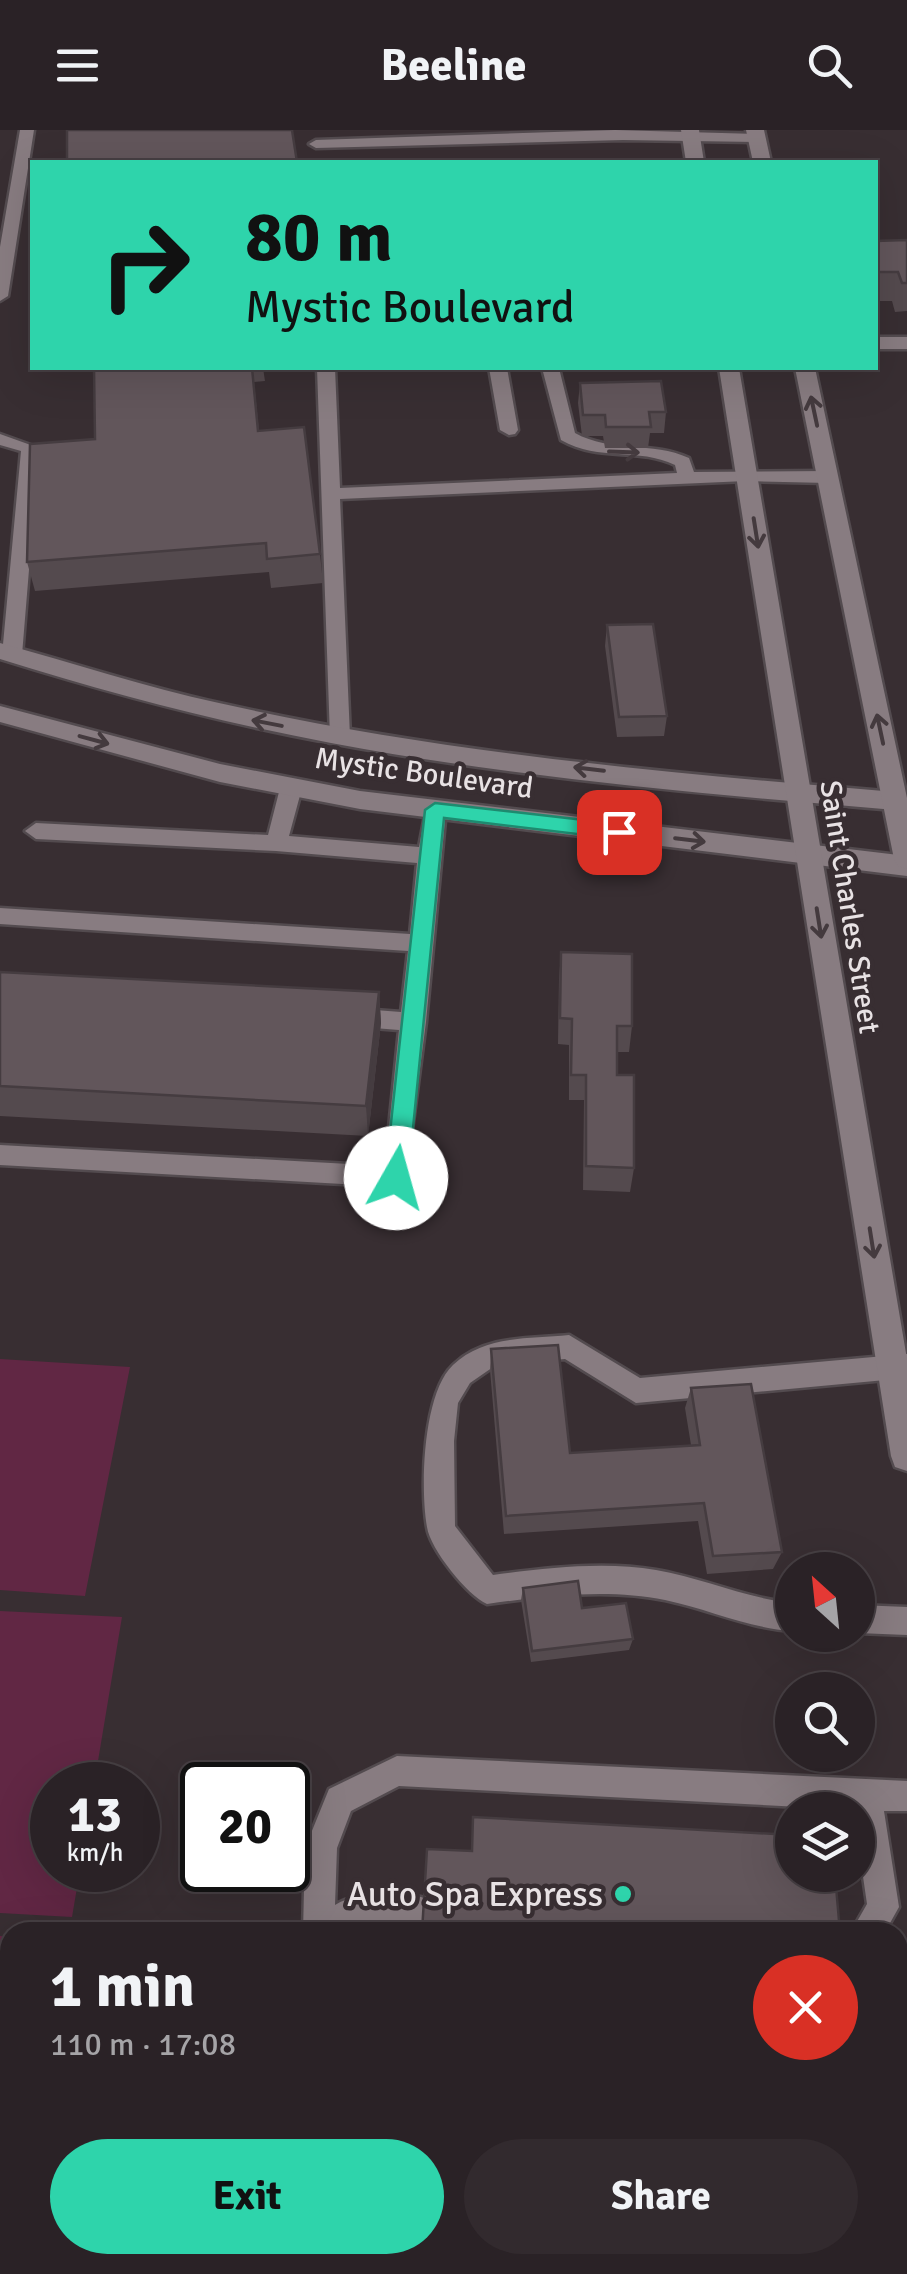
<!DOCTYPE html>
<meta charset="utf-8">
<style>
body{margin:0;font-family:Signika,sans-serif;background:#322a2e;color:#f1f3f6;height:100vh;display:flex;flex-direction:column;font-size:38px;white-space:nowrap}
*{box-sizing:border-box;margin:0}
p{font-size:32px;color:#a5a4a7}
.icon{flex:none;width:55px;height:55px;fill:none;stroke:currentColor;stroke-width:2;stroke-linecap:round;stroke-linejoin:round}
.map{position:relative;flex:1;overflow:hidden}
.sheet{position:absolute;left:0px;top:1792px;width:908px;height:352px;display:flex;flex-direction:column;background:#2a2226;border-radius:30px 30px 0 0;box-shadow:0 10px 40px #0002,0 0 0 2px #463f43}
.sheet>*{flex:none}
.banner{position:absolute;left:30px;top:30px;width:848px;height:210px;border-radius:0px;box-shadow:0 10px 40px #0002,0 0 0 2px #463f43;background:#2ed4ab;color:#111;overflow:hidden}
.needle{width:65px;rotate:333deg}
.buttons{position:absolute;left:775px;top:1422px;display:grid;gap:20px}
.buttons a{display:grid;place-items:center;width:100px;height:100px;border-radius:50%;background:#2a2226;box-shadow:0 10px 40px #0002,0 0 0 2px #463f43;font-size:50px}
.speed{position:absolute;left:30px;top:1632px;display:flex;gap:20px;font-size:50px;font-weight:700;text-align:center}
.speed>*{display:grid;place-content:center;width:130px;height:130px;border-radius:50%;background:#2a2226;box-shadow:0 10px 40px #0002,0 0 0 2px #463f43;line-height:1}
.speed small{font-size:25px;font-weight:400}
.speed .limit{border:5px solid #111;border-radius:15px;background:#fff;color:#111}
.pin{position:absolute;display:grid;place-items:center;width:85px;height:85px;color:#fff;margin:-42px;border-radius:20px;box-shadow:0 5px 15px #0006}
.me{position:absolute;width:110px;margin:-55px;rotate:7deg;stroke-linejoin:round;filter:drop-shadow(0 0 8px #0008)}
.turn{display:flex;align-items:center;gap:35px;height:210px;padding:0 50px;font-size:45px}
.turn .icon{width:130px;height:130px;stroke-width:2.5}
.turn b{display:block;font-size:70px;line-height:85px}
.round{display:grid;place-items:center;flex:none;width:105px;height:105px;border-radius:52px;background:#322a2e}
.overview{display:flex;align-items:center;justify-content:space-between;height:170px;padding:0 50px}
h1{font-size:60px;font-weight:800;line-height:75px}
.button{display:flex;gap:20px;margin-top:auto;padding:20px 50px}
.button a{flex:1;height:115px;border-radius:60px;background:#2ed4ab;color:#111;font-size:40px;font-weight:800;line-height:115px;text-align:center}
.button a+a{background:#322a2e;color:#f1f3f6}
header{display:flex;justify-content:space-between;align-items:center;height:130px;padding:0 50px;background:#2a2226;font-size:45px;font-weight:800}
.map>svg:first-child{display:block}
.green{fill:#612744}
.lines{fill:none;stroke-linecap:round;stroke-linejoin:round}
.lane-casing{stroke:#534b4f;stroke-width:5}
.street-casing{stroke:#534b4f;stroke-width:5}
.secondary-casing{stroke:#534b4f;stroke-width:5}
.lane{fill:#887c81;fill-rule:evenodd}
.street{fill:#887c81;fill-rule:evenodd}
.secondary{fill:#887c81;fill-rule:evenodd}
.wall{fill:#544a4e}
.shaded-wall{fill:#453c40}
.building{fill:#62565b;stroke:#453c40;stroke-width:2.5}
.oneway{stroke:#443a3e}
.route{fill:#2ed4ab;stroke:#1e8a6f;stroke-width:2.5}
.poi-dot{fill:#2ed4ab;stroke:#382e32;stroke-width:4}
.labels{text-anchor:middle;stroke-width:9;stroke-linejoin:round;paint-order:stroke}
.street-label{font-size:30px;fill:#e8e2e4;stroke:#382e32}
.near-poi-label{font-size:35px;fill:#e8e2e4;stroke:#382e32;text-anchor:end}
</style>
<header><svg class="icon" aria-label="menu" viewBox="0 0 24 24"><path d="M4 6h16M4 12h16M4 18h16"/></svg>Beeline<svg class="icon" aria-label="search" viewBox="0 0 24 24"><circle cx="10" cy="10" r="6"/><path d="M15 15l6 6"/></svg></header>
<div class="map">
<svg width="907" height="2144" viewBox="0 0 907 2144">
<rect width="100%" height="100%" fill="#382e32"/>
<!-- green -->
<path class="green" d="M0,1229L130,1237L85,1466L0,1460Z
M0,1481L122,1487L94,1655H52V1740H80L72,1787L0,1783Z
M0,1806L10,1807V2123L7,2144H0Z"/>
<g class="lines">
<defs>
<path id="lane" d="M20,0H34L8,166L0,171V117Z
M615,0L757,4L764,8L757,12L623,10L316,18L309,14L316,10Z
M317,238H335L340,358L677,343L675,335C638,317 600,332 561,310L542,238H559L575,303C611,323 652,311 689,328L694,342L828,341L837,347L828,353L746,351L340,369L350,607L340,614L330,607Z
M489,238H507L518,300L515,304L509,305L500,300Z
M0,304L39,318L22,525L12,532L2,525L21,321L0,315Z
M291,650L302,658L289,706L419,717L427,675H443L446,680L426,892L405,1054L396,1057L0,1035V1015L385,1036L399,900L349,896L337,887L349,878L401,882L408,821L0,794V778L410,804L417,733L276,721L36,709L25,701L36,693L268,705L280,658Z
M569,1205L640,1248L907,1224V1248L636,1273L565,1229L496,1235L470,1253L458,1273L454,1311L455,1396L493,1445C545,1438 604,1431 656,1440C703,1448 745,1468 792,1473V1501C748,1498 708,1479 665,1470C608,1458 544,1466 487,1474C468,1466 430,1419 427,1397C420,1358 423,1263 453,1235C484,1205 529,1209 569,1205Z
M858,1475L907,1477V1505L858,1503Z
M397,1626L907,1651V1681H884L899,1777L885,1802H851L867,1774L858,1712V1680L399,1656L351,1681L337,1718L335,1775C361,1759 408,1760 436,1772L441,1783L436,1794L425,1799L361,1796L351,1802H303L305,1718L329,1659Z
M898,1939H907V1973H898Z"/>
<path id="street" d="M875,207H907V219H875Z
M0,513C73,533 145,557 219,573C441,623 669,643 895,662L904,665L907,672L895,680C706,664 517,648 331,613C218,592 109,563 0,529Z
M0,576L220,634L360,661L907,726V746L360,679L220,652L0,592Z"/>
<path id="secondary" d="M681,0H699L704,32H686Z
M746,0H764L771,32H753Z
M719,238H739L907,1229V1341L895,1337L891,1326Z
M795,238H815L907,668V739L898,736L894,729Z"/>
</defs>
<!-- lane casing -->
<use href="#lane" class="lane-casing"/>
<!-- street casing -->
<use href="#street" class="street-casing"/>
<!-- secondary casing -->
<use href="#secondary" class="secondary-casing"/>
<!-- lane -->
<use href="#lane" class="lane"/>
<!-- street -->
<use href="#street" class="street"/>
<!-- secondary -->
<use href="#secondary" class="secondary"/>
</g>
<!-- wall -->
<path class="wall" d="M907,110V181L895,182L892,171H875V111Z
M94,238H263L265,251L254,252L259,301L320,424L323,453L271,458L269,442L35,461L27,432L95,309Z
M580,253L666,282L664,303H650L648,318H605L603,306H582L578,273Z
M607,495L667,586L664,606L617,607L605,516Z
M561,822L632,896L629,922H617V945L634,1038L630,1062L583,1060L584,970H569V915L558,914L559,849Z
M0,842L379,862L381,893L368,1006L0,986Z
M491,1219L570,1323L691,1315L685,1278L691,1258L782,1422L773,1439L707,1444L698,1391L504,1404L490,1240Z
M523,1458L582,1478L633,1509L629,1520L531,1532L521,1470Z"/>
<!-- shaded-wall -->
<path class="shaded-wall" d="M379,862L381,893L368,1006L366,976Z"/>
<!-- building -->
<path class="building" d="M67,0H292L297,32H52H67Z
M907,110V153H902L898,142H875V111Z
M94,238H252L258,301L304,297L320,424L267,429L266,413L27,432L30,314L95,309Z
M661,251L666,282H649L651,297H606L605,285H583L580,253Z
M653,494L667,586L619,587L607,495Z
M561,822L632,824V896H617V945H634V1038L586,1036V945H571L572,889L560,888Z
M0,842L379,862L366,976L0,956Z
M558,1215L570,1323L700,1315L691,1258L751,1254L782,1422L713,1426L704,1373L506,1386L491,1219Z
M578,1451L582,1478L626,1473L633,1509L532,1521L523,1458Z
M473,1687L792,1705V1745H835L840,1802H422L427,1719L472,1721Z"/>
<!-- one-way arrows -->
<defs><path id="oneway-shaft" d="M-6 0H5M1.5-3L5.5 0L1.5 3" fill="none" stroke-width="1.6" stroke-linecap="round" stroke-linejoin="round" transform="scale(2.5)"/></defs>
<g class="oneway">
<use href="#oneway-shaft" transform="translate(814 281) rotate(-102)"/>
<use href="#oneway-shaft" transform="translate(624 322) rotate(2)"/>
<use href="#oneway-shaft" transform="translate(756 403) rotate(81)"/>
<use href="#oneway-shaft" transform="translate(267 593) rotate(-169)"/>
<use href="#oneway-shaft" transform="translate(880 599) rotate(-102)"/>
<use href="#oneway-shaft" transform="translate(94 610) rotate(15)"/>
<use href="#oneway-shaft" transform="translate(589 639) rotate(-173)"/>
<use href="#oneway-shaft" transform="translate(690 710) rotate(7)"/>
<use href="#oneway-shaft" transform="translate(819 793) rotate(81)"/>
<use href="#oneway-shaft" transform="translate(872 1113) rotate(81)"/>
</g>
<!-- route -->
<path class="route" d="M435,673L619,694L629,702L619,709L444,688L408,1048L404,1054H388L385,1048L425,680Z"/>
<!-- markers -->
<circle class="poi-dot" cx="623" cy="1764" r="10"/>
<g class="labels">
<!-- street labels -->
<g class="street-label">
<text transform="translate(424 643) rotate(8)" y="10">Mystic Boulevard</text>
<text transform="translate(850 777) rotate(81)" y="10">Saint Charles Street</text>
</g>
<!-- near-poi labels -->
<g class="near-poi-label">
<text x="603" y="1776">Auto Spa Express</text>
</g>
</g>
</svg>
<div class="buttons">
<a><svg class="needle" viewBox="-14 -14 28 28"><path d="M0-13l5 13h-10z" fill="#e53935"/><path d="M0 13l5-13h-10z" fill="#a5a4a7"/></svg></a>
<a><svg class="icon" aria-label="search" viewBox="0 0 24 24"><circle cx="10" cy="10" r="6"/><path d="M15 15l6 6"/></svg></a>
<a><svg class="icon" aria-label="layers" viewBox="0 0 24 24"><path d="M12 4l9 5-9 5-9-5zM3 14l9 5 9-5"/></svg></a>
</div>
<div class="speed"><div>13<small>km/h</small></div><div class="limit">20</div></div>
<div class="pin" style="left:619px;top:702px;background:#d93025"><svg class="icon" aria-label="arrive" viewBox="0 0 24 24"><path d="M6 21V4h12l-3 4 3 4H6"/></svg></div>
<svg class="me" style="left:396px;top:1048px" viewBox="-20 -20 40 40"><circle r="19" fill="#fff"/><path d="M0-13L10 11 0 6-10 11z" fill="#2ed4ab"/></svg>
<div class="banner">
<div class="turn"><svg class="icon" aria-label="right" viewBox="0 0 24 24"><path d="M7 20v-9h11M14 6l5 5-5 5"/></svg><div><b>80 m</b>Mystic Boulevard</div></div>
</div>
<section class="sheet">
<div class="overview"><div><h1>1 min</h1><p>110 m · 17:08</p></div><a class="round" style="background:#d93025;color:#fff"><svg class="icon" aria-label="close" viewBox="0 0 24 24"><path d="M6 6l12 12M18 6L6 18"/></svg></a></div>
<div class="button"><a>Exit</a><a>Share</a></div>
</section>
</div>
